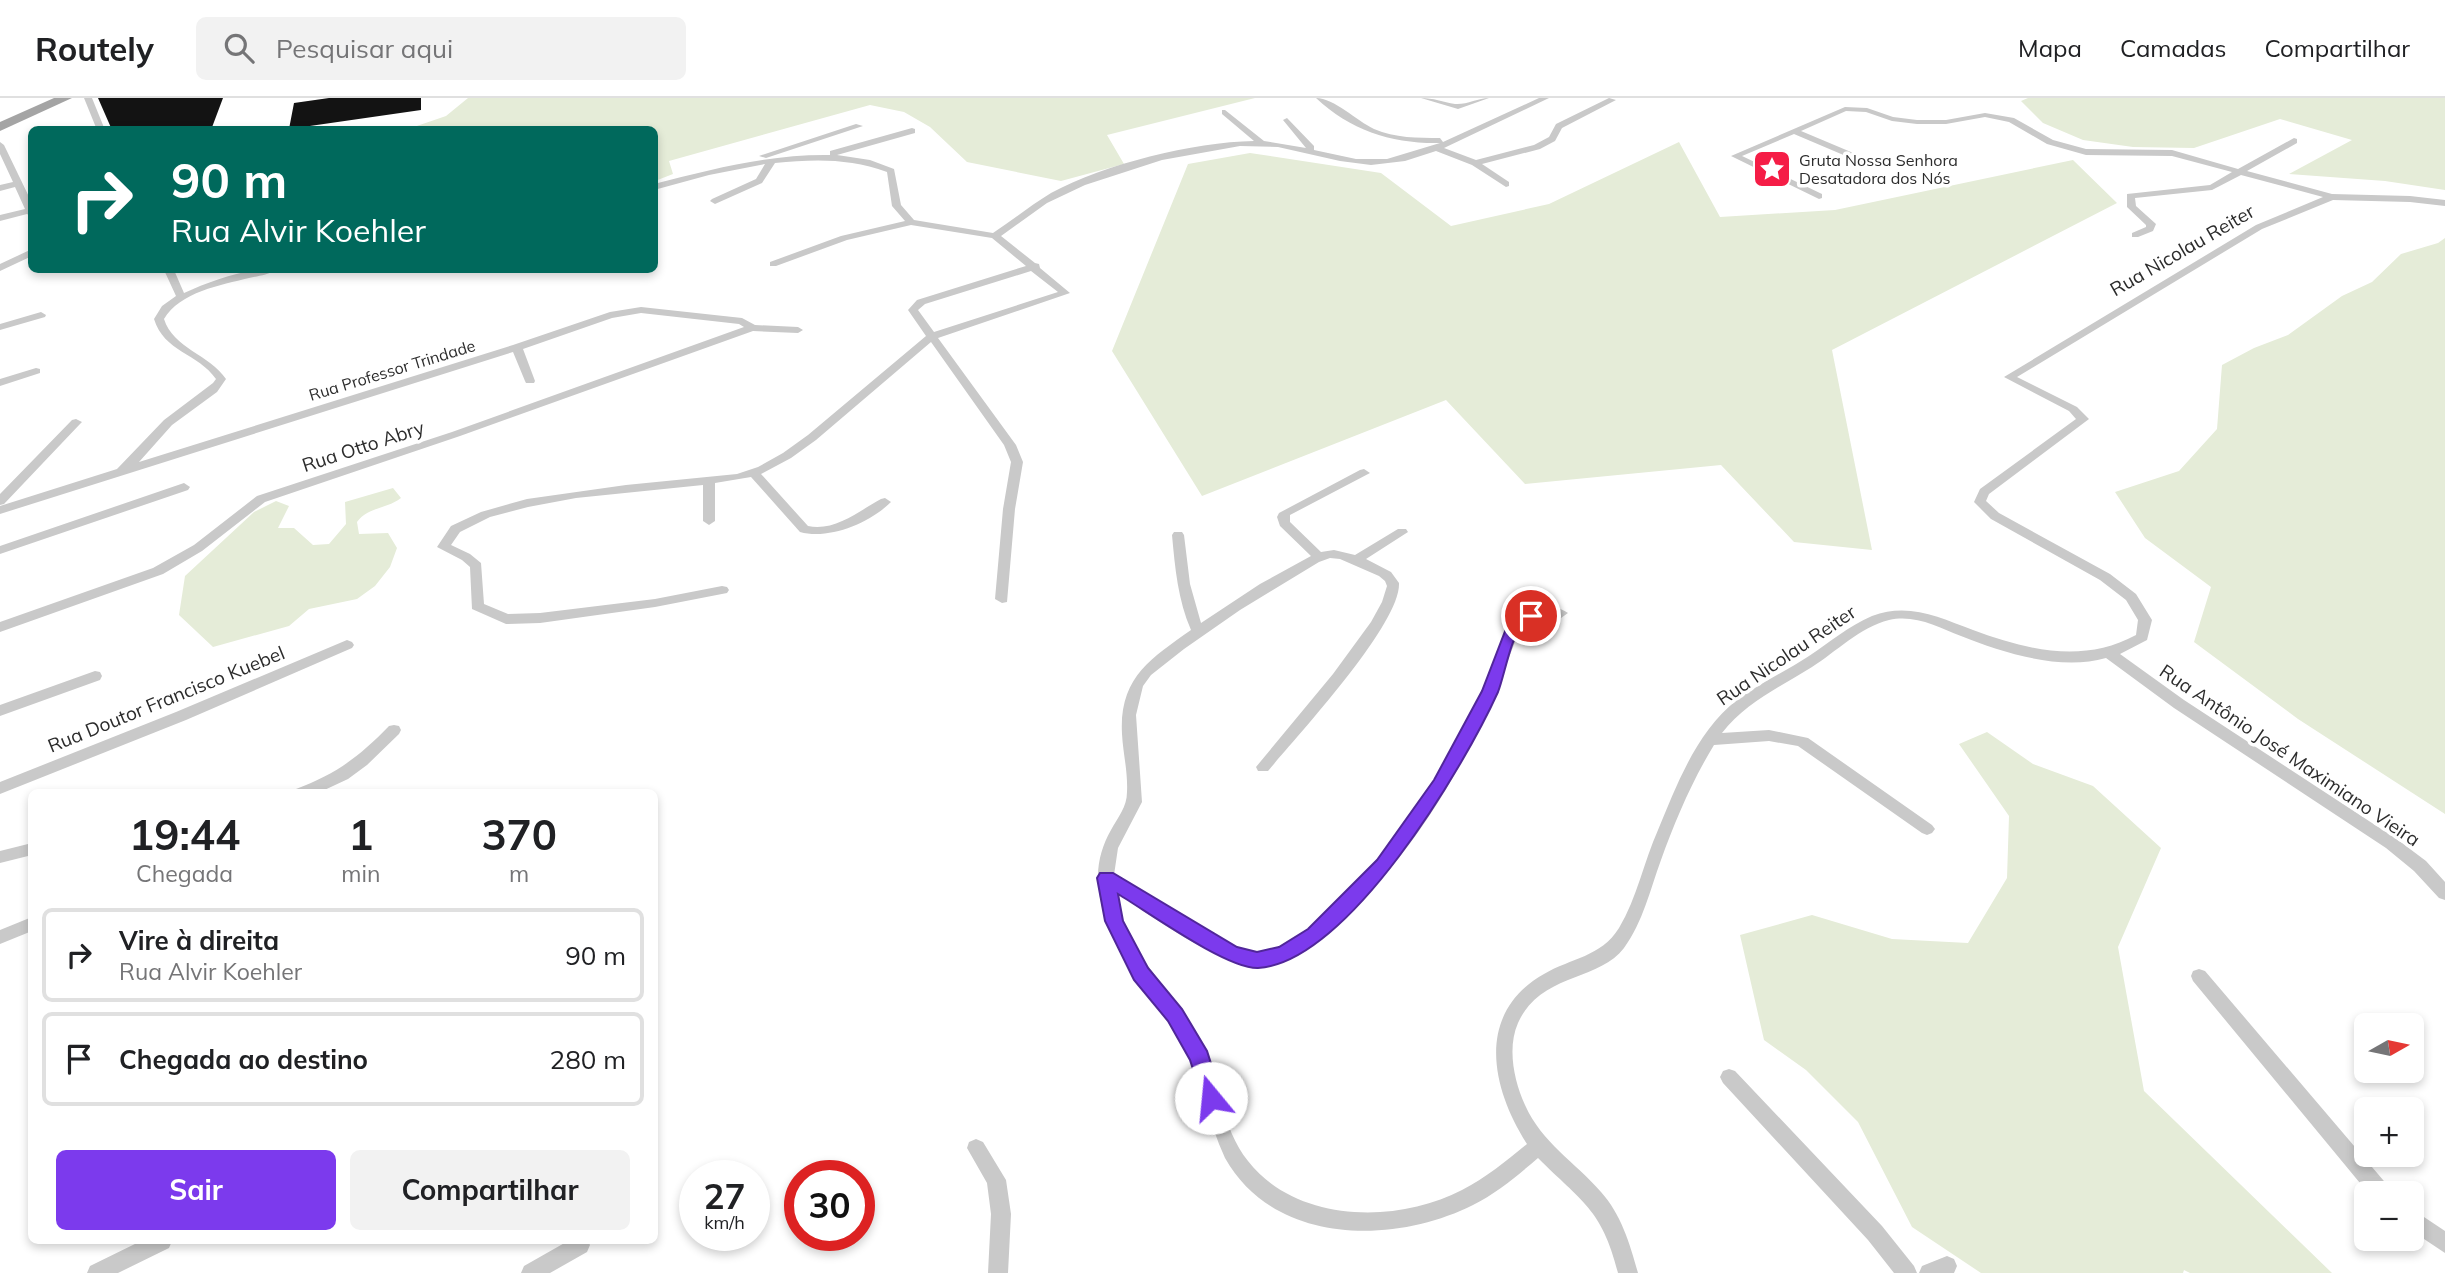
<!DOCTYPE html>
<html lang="pt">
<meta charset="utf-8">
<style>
body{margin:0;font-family:Mulish,sans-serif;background:#f2f2f2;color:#202124;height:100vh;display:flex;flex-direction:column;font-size:26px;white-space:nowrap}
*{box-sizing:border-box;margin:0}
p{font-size:23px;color:#757577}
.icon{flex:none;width:38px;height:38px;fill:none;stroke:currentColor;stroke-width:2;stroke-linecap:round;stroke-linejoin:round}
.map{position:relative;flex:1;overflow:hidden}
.panel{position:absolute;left:28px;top:691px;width:630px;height:455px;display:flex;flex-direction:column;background:#fff;border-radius:10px;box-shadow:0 4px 10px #0003}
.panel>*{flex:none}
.hud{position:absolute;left:28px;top:28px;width:630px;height:147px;border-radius:10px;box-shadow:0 4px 10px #0003;background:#00695c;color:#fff;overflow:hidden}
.needle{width:46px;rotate:81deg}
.tools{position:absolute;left:2354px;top:915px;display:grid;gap:14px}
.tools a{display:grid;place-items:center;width:70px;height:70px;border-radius:10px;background:#fff;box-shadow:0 4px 10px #0003;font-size:35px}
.speed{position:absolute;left:679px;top:1062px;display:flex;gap:14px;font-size:35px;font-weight:700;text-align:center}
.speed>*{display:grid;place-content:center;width:91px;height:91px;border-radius:50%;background:#fff;box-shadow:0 4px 10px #0003;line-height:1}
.speed small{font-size:18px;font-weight:400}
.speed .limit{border:10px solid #d22;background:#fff;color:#111}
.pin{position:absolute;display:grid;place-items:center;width:60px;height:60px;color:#fff;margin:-30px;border:4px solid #fff;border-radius:50%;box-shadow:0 2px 7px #0007}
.me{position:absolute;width:77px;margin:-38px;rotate:343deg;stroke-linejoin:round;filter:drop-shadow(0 0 5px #0008)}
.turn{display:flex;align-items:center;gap:24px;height:147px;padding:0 28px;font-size:32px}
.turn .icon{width:91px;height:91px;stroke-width:2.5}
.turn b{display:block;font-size:49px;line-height:60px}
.eta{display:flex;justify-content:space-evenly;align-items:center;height:119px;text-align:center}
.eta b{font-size:42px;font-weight:700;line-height:49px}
.cta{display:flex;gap:14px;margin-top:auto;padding:14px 28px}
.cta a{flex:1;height:80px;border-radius:10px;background:#7c3aed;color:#fff;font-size:28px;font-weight:700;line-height:80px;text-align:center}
.cta a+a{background:#f2f2f2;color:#202124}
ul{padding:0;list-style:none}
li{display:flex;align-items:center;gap:21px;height:94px;margin:0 14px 10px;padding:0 14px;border:4px solid #e0e0e0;border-radius:10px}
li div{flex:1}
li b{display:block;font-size:26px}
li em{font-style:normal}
header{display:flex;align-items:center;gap:42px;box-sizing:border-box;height:98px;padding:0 35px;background:#fff;border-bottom:2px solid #e0e0e0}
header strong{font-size:33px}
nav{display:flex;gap:38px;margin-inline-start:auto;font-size:24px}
.search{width:490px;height:63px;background:#f2f2f2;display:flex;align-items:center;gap:18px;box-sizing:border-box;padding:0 24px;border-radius:10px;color:#757577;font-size:26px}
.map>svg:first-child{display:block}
.green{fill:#e5ecd8}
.building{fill:#131313}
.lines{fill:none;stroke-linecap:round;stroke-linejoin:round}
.minor{fill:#c9c9c9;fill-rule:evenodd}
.primary{fill:#a4a4a4;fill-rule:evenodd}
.route{fill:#7c3aed;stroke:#51269a;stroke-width:2}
.labels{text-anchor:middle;stroke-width:7;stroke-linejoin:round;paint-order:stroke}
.far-poi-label{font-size:16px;fill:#2c2c2c;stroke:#fff;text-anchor:start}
.far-street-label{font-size:16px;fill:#2c2c2c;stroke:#fff}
.street-label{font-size:19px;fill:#2c2c2c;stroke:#fff}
</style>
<header>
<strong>Routely</strong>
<div class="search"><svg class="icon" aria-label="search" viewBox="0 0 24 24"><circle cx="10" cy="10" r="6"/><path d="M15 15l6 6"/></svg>Pesquisar aqui</div>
<nav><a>Mapa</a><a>Camadas</a><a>Compartilhar</a></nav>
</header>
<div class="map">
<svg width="2445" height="1175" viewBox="0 0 2445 1175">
<rect width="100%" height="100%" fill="#fff"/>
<!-- green -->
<path class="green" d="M468,0H1255L1107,37L1124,66L1061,83L967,64L930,29L904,14L870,7L669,63L673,76L655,83L654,32L408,31L446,18Z
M2028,0H2445V92L2385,83L2289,76L2352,42L2280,21L2194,50L2133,49L2083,42L2043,25L2021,3Z
M1679,44L1720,119L1835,112L2073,62L2117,105L1832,252L1872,452L1794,444L1721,367L1525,386L1446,302L1202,398L1112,253L1188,66L1250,55L1381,75L1451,128L1549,106Z
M2445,140V716L2298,621L2194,544L2211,489L2145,440L2115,394L2179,373L2217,331L2222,267L2254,250L2288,237L2342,198L2372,184L2401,156L2438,145Z
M393,390L401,400C387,411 368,409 357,424L359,436L388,435L397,450L390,469L375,488L357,501L309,511L289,528L213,549L179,517L185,478L254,414L276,403L289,408L278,430H294L313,447L329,446L346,426L345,404Z
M1987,634L2033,666L2093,688L2161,750L2118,849L2144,993L2332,1175H2190L2184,1172L2183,1175H1981L1912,1129L1858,1024L1806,972L1764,942L1740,837L1812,817L1892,841L1968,845L2007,780L2009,718L1959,646Z"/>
<!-- building -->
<path class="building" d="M98,0H223L211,32H112Z
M329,0H421V12L289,31L294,5Z"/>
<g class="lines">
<!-- minor -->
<path class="minor" d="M84,0H92L105,32H97Z
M1316,0C1334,0 1357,23 1374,31C1395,40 1418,40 1440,40L1443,44L1539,0H1549L1444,50L1476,62L1534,47L1549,39L1556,26L1609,0L1616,2L1562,30L1555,43L1540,51L1482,66L1509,84V88L1506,89L1472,67L1436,53L1405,63L1371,67L1340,63L1278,49L1240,48L1162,62L1085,87L1047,105L1001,138L1035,165L1039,166L1040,170L1070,195L938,240L1016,347L1023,364L1015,411L1007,504L1002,505L995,501L1003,411L1011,364L1004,347L931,244L816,342L791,360L761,376L808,428C834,434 859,413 881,401L885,400L891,404C870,425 829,442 800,434L751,379L715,385V423L709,427L703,423V387L576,400L528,409L490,419L460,434L451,447L470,456L481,465L484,506L508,516L540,515L655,501L722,488L727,489L729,492L727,495L655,509L540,525L506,526L472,511L470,469L462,462L437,449L451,428L481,414L527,401L626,387L737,376L758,369L783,355L808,337L926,238L908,212L917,202L1026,168L992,140L911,127L847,142L776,168H770V164L841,138L905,123L892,108L887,74C849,60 814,61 775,65L762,85L715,106L710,103L712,101L756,81L765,66L709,77L654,92V86C712,71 770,56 830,57V53L912,30L915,31V35L837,57L870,62L894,71L901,107L914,122L993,135C1013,122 1031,107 1051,95C1105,66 1193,44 1254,43L1222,16V12H1225L1264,43L1306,50L1283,22L1287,20L1314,48V52L1356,61H1387L1440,45C1393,46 1351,33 1316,0ZM1031,173L1058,194L934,234L918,212L925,206Z
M1421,0C1433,0 1443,4 1455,6C1466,7 1478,0 1489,0L1458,11Z
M1845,9L1867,10L1893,19L1917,22H1946L1985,15L2014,20L2053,42L2086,51L2172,52L2238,71L2294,40L2297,41V45L2247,73L2332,96L2410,98L2445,102V108L2410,104L2333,102L2262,131L2017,279L2077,309L2089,321L1989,396L1986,403L1999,415L2110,476L2136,496L2152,522L2147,542L2120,556L2184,602L2398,742L2426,763L2445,784V802L2439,800L2414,773L2386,750L2174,610L2106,560C2060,573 2004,555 1961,538C1938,529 1915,516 1889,522C1860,529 1836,554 1812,569C1780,589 1745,605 1722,635L1769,632L1808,640L1932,727L1935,731L1932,735L1927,737L1922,735L1798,648L1769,643L1714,647C1692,683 1675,723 1661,762C1650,792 1643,824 1624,850C1598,884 1540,875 1518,925C1507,950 1514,983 1525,1007C1542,1045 1575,1064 1601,1094C1621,1116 1630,1146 1638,1175H1618C1602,1111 1582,1104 1538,1060C1518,1077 1497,1095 1473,1107C1393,1147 1274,1147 1225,1060C1208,1023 1201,982 1182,946C1153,891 1098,845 1098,778C1098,762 1103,746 1111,732C1118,719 1127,709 1127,694C1128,674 1123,655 1122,636C1119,580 1150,561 1191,532C1178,502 1175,470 1172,437L1174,434H1182L1184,437L1190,486L1201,525L1260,486L1311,458L1280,428L1277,419L1279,415L1360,372L1364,371L1370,375L1290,417V424L1321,454L1334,452L1355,457L1398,431H1406L1408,434L1366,461L1391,474L1399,485C1401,526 1297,638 1268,673H1258L1256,669L1333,576L1371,524L1382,504L1387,488L1385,483L1379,478L1340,461L1330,460L1319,464L1240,512L1184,551L1151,577L1143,588L1136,617L1142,704L1118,750L1114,777C1149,798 1215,848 1254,854C1285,858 1311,831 1330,811C1389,753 1432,697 1468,622C1478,601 1487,580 1496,559C1500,547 1503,535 1509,524C1524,516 1554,503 1568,515L1561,520L1534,522L1520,530C1489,617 1449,700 1389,772C1377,787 1362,800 1349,814C1327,837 1300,865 1266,868C1225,873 1150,817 1116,794C1122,851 1170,888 1196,936C1216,975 1222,1031 1248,1063C1296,1125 1397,1126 1462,1092C1486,1080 1506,1063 1527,1046C1491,990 1475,915 1544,876C1571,860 1601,859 1619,830C1637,800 1644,763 1658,732C1677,686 1697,633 1737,602C1760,585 1786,573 1809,558C1830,544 1849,528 1872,518C1908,504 1939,519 1973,532C2027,552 2083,566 2136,537L2138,522L2126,502L2100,482L1991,421L1974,404L1980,391L2076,321L2069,313L2004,279L2256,127L2323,99L2241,77L2212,92L2135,100L2136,108L2156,126L2153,133L2138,139H2132V135L2146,129V127L2127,109V96L2210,87L2232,74L2172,58L2086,57L2047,46L2009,24L1985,19L1946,26H1917L1892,23L1866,14L1846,13L1801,33L1870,62V66L1867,67L1794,36L1742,58L1822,96V100L1819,101L1731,58Z
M856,26L863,28L766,60L759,58Z
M0,44L4,47L32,105V119L27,116L0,123V117L25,111L15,89L0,93V87L13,84L0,56Z
M32,151V158L0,173V166Z
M164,172H174L184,195C211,183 247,169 276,172C268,177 258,178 249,180C221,187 180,194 164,221C173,250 210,257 226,281L217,294L172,327L139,364L513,247L610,214L641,209L742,220L755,227L798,229L803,232L798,235L753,233L460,338L265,404L202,453L163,476L0,534V524L153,470L194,447L257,398L452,334L744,229L739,226L641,215L612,220L523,251L535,283L534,285H526L525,283L513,254L0,416V408L117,371L164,322L213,285L216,281C198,255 164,254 154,221L162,208L176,198Z
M41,214L46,217L45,219L0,232V226Z
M36,270L40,271V275L0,288V281Z
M76,321L82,324L80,326L4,406L0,407V396L72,322Z
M184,385L190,389L188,392L0,456V448Z
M347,542L352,544L354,547L352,550L186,622L0,696V684L176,614Z
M95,573L100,574L102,578L100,582L0,618V607Z
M394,627L399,628L401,632L399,636L367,667L348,681L318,695H294L296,691C336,676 359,659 389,628Z
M32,745V757L0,765V753Z
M32,819V833L0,846V832Z
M2199,871L2205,873L2389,1089L2391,1096H2369L2193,883L2191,878L2193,873Z
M1729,971L1735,973L1882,1128L1914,1168L1917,1175H1894L1868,1142L1723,985L1720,979L1723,973Z
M976,1041L983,1044L1006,1082L1011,1116L1008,1175H988L991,1116L987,1085L967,1050L969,1044Z
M2412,1111L2445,1133V1155L2412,1133Z
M141,1143H172L169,1150L118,1175H87L90,1168Z
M568,1143H588L590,1147L587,1154L550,1175H521L524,1168Z
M1947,1158L1954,1161L1957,1168L1954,1175H1919L1922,1168Z"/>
<!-- primary -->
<path class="primary" d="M54,0H72L0,33V24Z"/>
</g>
<!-- route -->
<path class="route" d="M1531,513L1539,518C1534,524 1527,524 1521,530C1511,539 1504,579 1498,594C1464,669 1348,865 1258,870C1227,871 1148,814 1118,796L1123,823L1148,870L1182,911L1207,953L1222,1000L1219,1006L1211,1009L1204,1006L1190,962L1168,923L1134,882L1105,823L1097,780L1100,775H1113L1237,849L1257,854L1279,849L1308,831L1377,762L1434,682L1482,593L1509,523Z"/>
<!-- icons -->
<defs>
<symbol id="sight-square" viewBox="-11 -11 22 22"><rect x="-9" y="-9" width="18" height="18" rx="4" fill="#f51d46" stroke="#fff"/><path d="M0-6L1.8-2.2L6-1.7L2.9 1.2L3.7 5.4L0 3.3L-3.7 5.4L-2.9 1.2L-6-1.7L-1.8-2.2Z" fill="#fff"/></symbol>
</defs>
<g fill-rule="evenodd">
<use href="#sight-square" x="1750" y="49" width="44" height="44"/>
</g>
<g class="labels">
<!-- far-poi labels -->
<g class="far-poi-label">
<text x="1799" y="68">Gruta Nossa Senhora<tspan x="1799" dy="18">Desatadora dos Nós</tspan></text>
</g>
<!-- far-street labels -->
<g class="far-street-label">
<text transform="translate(392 272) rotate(-17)" y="6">Rua Professor Trindade</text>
</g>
<!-- street labels -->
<g class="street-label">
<text transform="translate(2182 152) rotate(-30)" y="7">Rua Nicolau Reiter</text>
<text transform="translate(363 348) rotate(-18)" y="7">Rua Otto Abry</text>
<text transform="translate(1786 557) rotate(-34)" y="7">Rua Nicolau Reiter</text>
<text transform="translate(166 601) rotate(-22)" y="7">Rua Doutor Francisco Kuebel</text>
<text transform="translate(2290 657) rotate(34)" y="7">Rua Antônio José Maximiano Vieira</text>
</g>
</g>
</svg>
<div class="tools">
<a><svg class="needle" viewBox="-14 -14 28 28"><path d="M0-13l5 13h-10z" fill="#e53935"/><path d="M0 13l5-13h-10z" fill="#757577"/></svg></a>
<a>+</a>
<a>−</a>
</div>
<div class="speed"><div>27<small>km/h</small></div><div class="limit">30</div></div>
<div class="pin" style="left:1531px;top:518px;background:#d93025"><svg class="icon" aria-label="arrive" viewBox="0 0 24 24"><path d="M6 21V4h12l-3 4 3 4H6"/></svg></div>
<svg class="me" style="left:1211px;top:1000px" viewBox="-20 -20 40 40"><circle r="19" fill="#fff"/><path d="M0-13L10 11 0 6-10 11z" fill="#7c3aed"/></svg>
<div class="hud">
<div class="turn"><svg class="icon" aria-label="right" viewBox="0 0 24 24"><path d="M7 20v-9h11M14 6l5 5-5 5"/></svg><div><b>90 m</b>Rua Alvir Koehler</div></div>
</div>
<section class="panel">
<div class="eta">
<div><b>19:44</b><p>Chegada</p></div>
<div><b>1</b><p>min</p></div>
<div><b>370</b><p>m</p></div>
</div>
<ul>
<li><svg class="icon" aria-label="right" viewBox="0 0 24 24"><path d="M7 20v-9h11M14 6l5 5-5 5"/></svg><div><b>Vire à direita</b><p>Rua Alvir Koehler</p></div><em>90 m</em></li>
<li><svg class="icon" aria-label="arrive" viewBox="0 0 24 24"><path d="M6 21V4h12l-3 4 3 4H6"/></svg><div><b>Chegada ao destino</b></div><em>280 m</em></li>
</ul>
<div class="cta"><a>Sair</a><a>Compartilhar</a></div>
</section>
</div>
